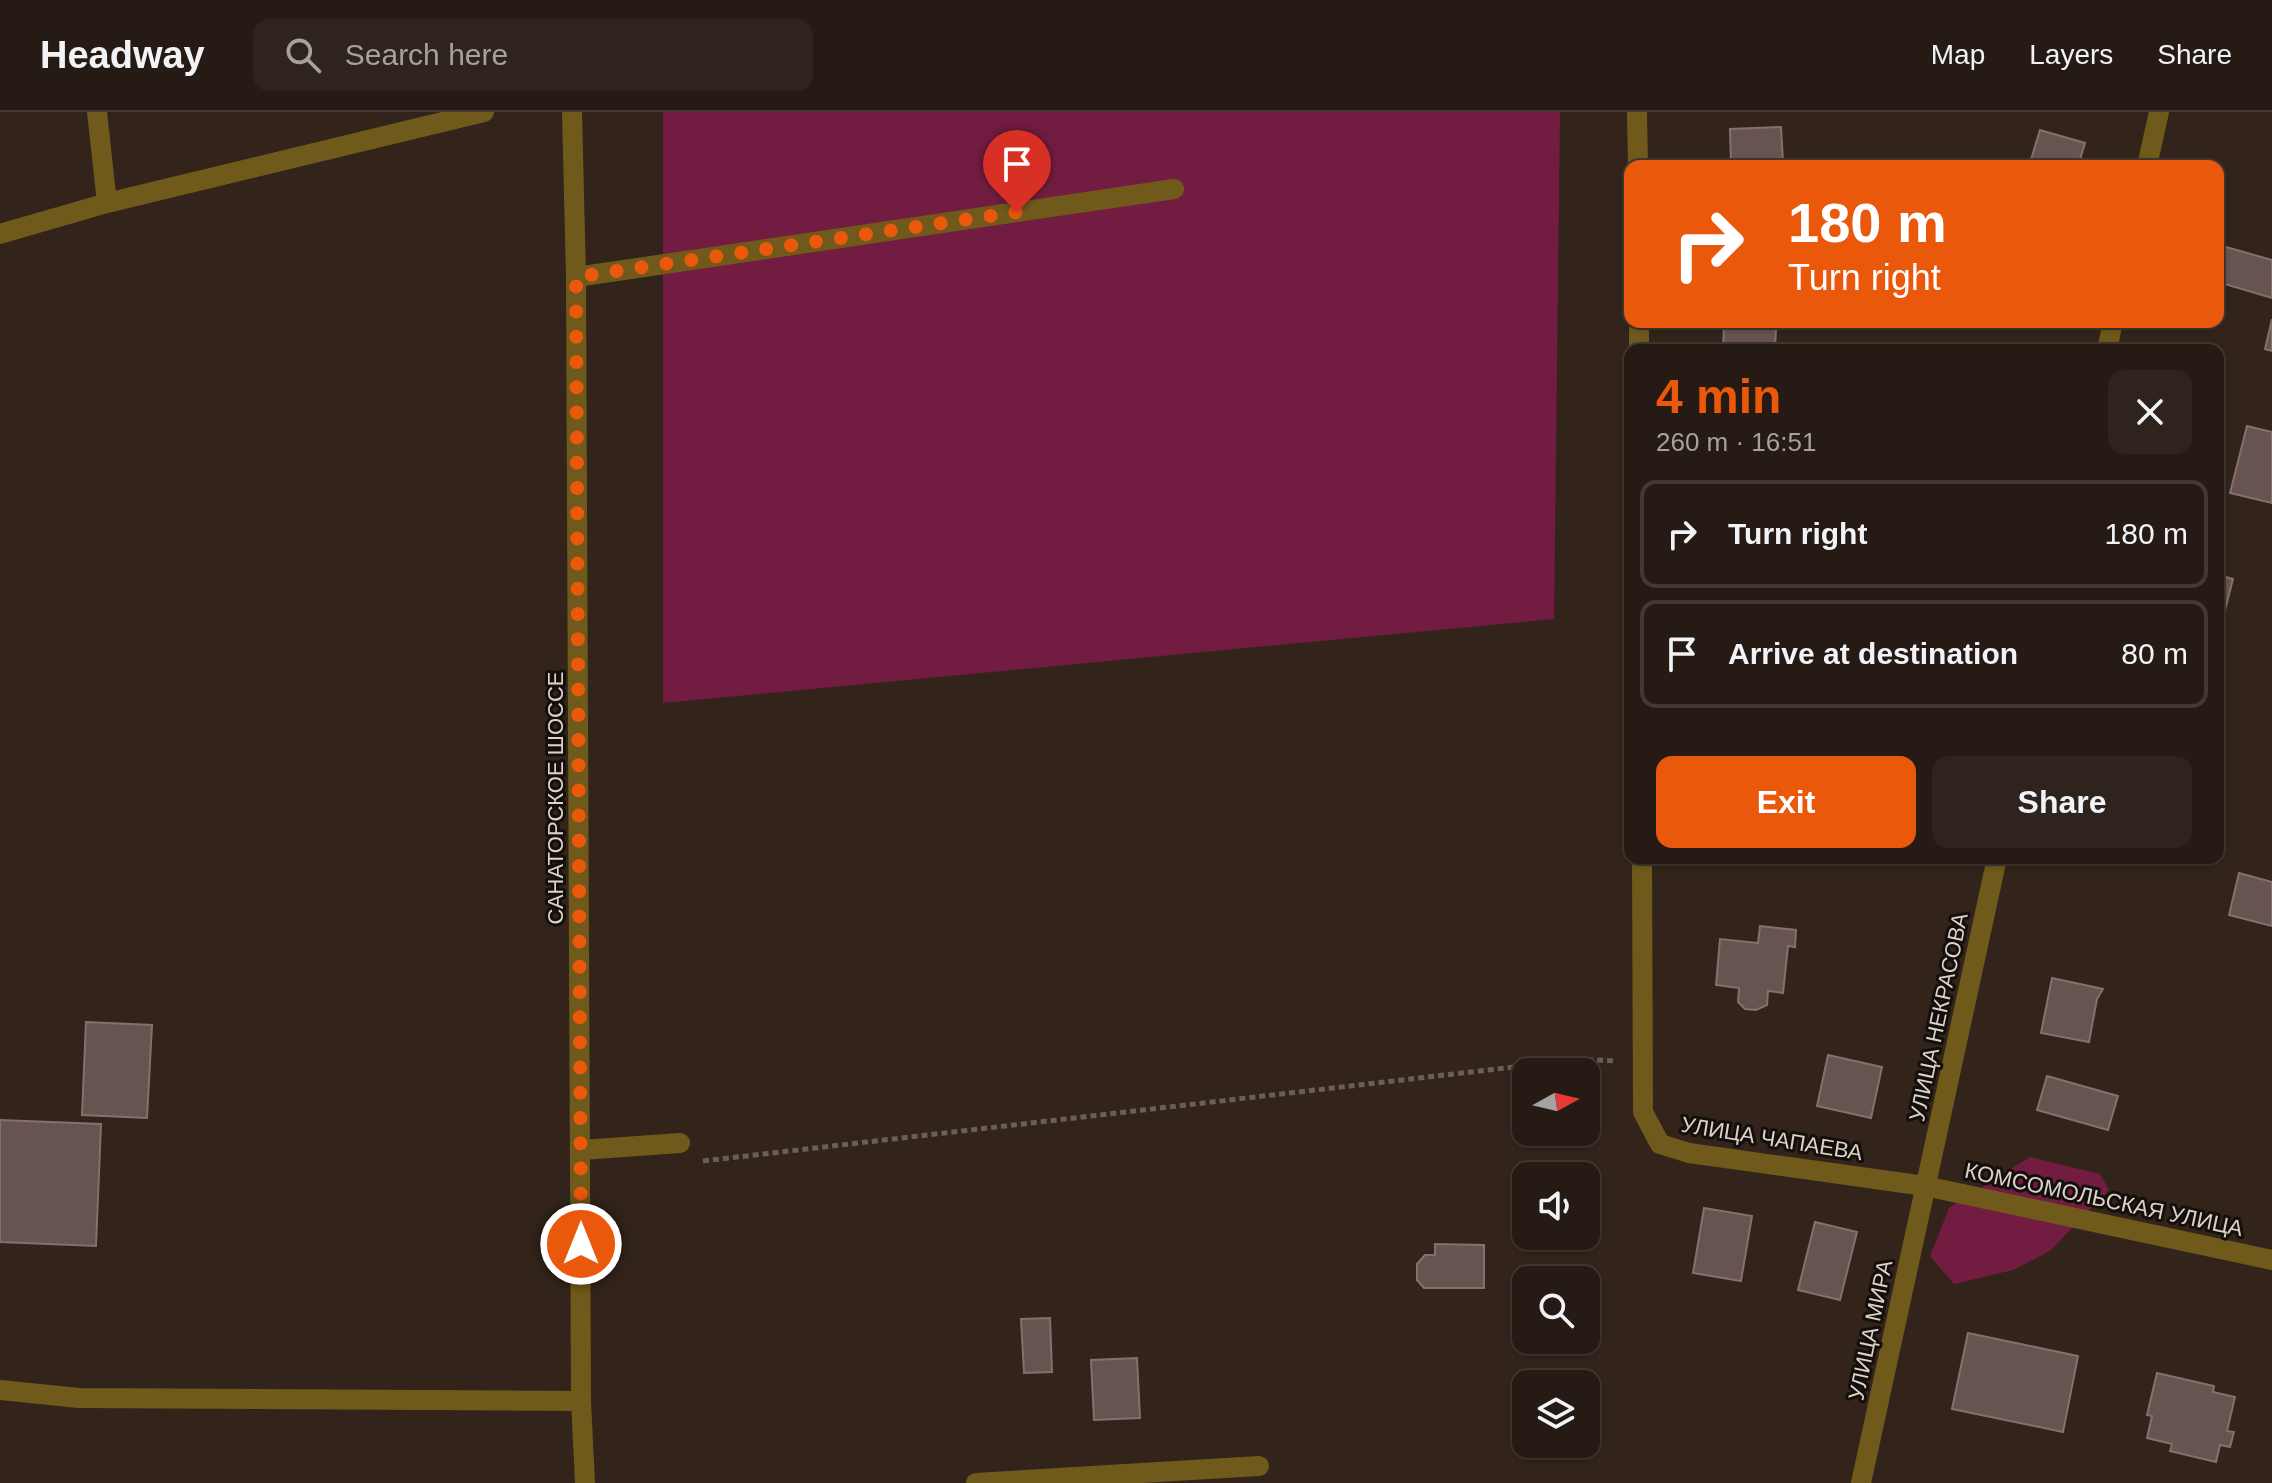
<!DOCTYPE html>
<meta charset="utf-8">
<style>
body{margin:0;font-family:Helvetica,sans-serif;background:#2e241d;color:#f1f3f6;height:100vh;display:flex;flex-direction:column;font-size:30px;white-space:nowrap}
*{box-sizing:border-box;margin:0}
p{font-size:26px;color:#a4a1a0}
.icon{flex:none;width:44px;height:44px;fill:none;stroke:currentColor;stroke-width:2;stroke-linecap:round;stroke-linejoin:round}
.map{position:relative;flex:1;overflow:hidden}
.side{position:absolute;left:1624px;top:232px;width:600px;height:520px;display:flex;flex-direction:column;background:#261b14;border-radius:16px;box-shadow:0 2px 6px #0004,0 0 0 2px #423934}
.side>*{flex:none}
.banner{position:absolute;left:1624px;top:48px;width:600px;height:168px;border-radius:16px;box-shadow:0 2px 6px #0004,0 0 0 2px #423934;background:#ea580c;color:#fff;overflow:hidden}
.needle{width:52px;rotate:82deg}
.buttons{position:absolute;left:1512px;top:946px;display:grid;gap:16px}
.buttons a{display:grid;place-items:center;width:88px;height:88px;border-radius:16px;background:#261b14;box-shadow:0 2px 6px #0004,0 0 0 2px #423934;font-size:40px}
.pin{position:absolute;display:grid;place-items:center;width:68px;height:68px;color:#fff;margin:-82px -34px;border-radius:50% 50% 50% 0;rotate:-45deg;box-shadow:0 0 8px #0007}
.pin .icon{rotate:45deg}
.me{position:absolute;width:88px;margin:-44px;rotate:0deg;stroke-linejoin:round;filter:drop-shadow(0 0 6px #0008)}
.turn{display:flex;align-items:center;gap:28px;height:168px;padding:0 32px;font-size:36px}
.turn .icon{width:104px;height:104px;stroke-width:2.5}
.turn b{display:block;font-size:56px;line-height:68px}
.round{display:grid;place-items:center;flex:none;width:84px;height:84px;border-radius:16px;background:#2e241d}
.summary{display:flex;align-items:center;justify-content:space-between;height:136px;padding:0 32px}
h1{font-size:48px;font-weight:700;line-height:60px;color:#ea580c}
.action{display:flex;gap:16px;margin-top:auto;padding:16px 32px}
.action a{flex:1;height:92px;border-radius:16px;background:#ea580c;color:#fff;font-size:32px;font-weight:700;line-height:92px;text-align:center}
.action a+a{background:#2e241d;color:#f1f3f6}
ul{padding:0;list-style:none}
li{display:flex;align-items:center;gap:24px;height:108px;margin:0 16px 12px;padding:0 16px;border:4px solid #423934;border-radius:16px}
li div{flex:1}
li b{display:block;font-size:30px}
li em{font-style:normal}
header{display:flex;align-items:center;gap:48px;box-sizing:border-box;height:112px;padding:0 40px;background:#261b14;border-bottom:2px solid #423934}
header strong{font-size:38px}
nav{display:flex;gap:44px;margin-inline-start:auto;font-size:28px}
.search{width:560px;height:72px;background:#2e241d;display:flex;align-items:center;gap:20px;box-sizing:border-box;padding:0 28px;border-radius:16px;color:#a4a1a0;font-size:30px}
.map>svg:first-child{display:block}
.green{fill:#731c41}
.building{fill:#675350;stroke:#85706d;stroke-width:2}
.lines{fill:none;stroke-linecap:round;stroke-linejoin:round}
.path{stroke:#6a5e55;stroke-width:5;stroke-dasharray:6 4;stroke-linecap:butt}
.minor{stroke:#705a1b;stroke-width:20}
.route{stroke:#ea580c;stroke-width:14;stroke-dasharray:0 25.2}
.labels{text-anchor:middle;stroke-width:6;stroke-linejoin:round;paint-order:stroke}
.street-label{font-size:22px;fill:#dbd2cb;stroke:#150f0b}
</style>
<header>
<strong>Headway</strong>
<div class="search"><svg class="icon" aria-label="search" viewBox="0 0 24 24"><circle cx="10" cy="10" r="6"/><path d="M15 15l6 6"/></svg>Search here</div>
<nav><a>Map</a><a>Layers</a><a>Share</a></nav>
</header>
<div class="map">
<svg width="2272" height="1371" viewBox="0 0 2272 1371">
<rect width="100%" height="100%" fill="#32241a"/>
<!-- green -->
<path class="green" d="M663,0H1560L1554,507L663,591Z
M2030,1045L2100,1062L2109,1078L2050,1139L2013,1158L1954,1172L1930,1144L1949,1096Z"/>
<!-- building -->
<path class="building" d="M1781,15L1783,50L1731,52L1730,17Z
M2040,18L2085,31L2078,54H2029Z
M2219,133L2272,148V186L2218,170Z
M2272,207V239L2265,237Z
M1724,214L1776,216L1775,238H1723Z
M2247,314L2272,320V391L2230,381Z
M2218,463L2233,467L2218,526Z
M2239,761L2272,770V814L2229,803Z
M1760,814L1796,818L1795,835L1788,834L1783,881L1768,879L1767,893L1756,898L1745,897L1738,890L1739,876L1716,873L1720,827L1758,831Z
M2052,866L2103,877L2097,887L2089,930L2041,921Z
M86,910L152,913L147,1006L82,1003Z
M1828,943L1882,955L1871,1006L1817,994Z
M2047,964L2118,984L2108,1018L2037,998Z
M0,1008L101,1012L96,1134L0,1130Z
M1704,1096L1752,1104L1741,1169L1693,1161Z
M1815,1110L1857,1120L1840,1188L1798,1178Z
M1435,1132L1484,1133V1176H1424L1417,1168V1152L1425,1143H1435Z
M1050,1206L1052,1260L1024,1261L1021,1207Z
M1968,1221L2078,1244L2063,1320L1952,1297Z
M1137,1246L1140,1306L1094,1308L1091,1248Z
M2157,1261L2214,1274L2213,1280L2235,1285L2227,1319L2234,1320L2230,1335L2220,1333L2216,1350L2170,1339L2172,1332L2147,1326L2152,1304L2147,1303Z
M1515,1270L1537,1272H1526V1329H1520L1522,1304L1512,1303Z"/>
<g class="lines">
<!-- path -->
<path class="path" d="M703,1049L1583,947L1615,949"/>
<!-- minor -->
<path class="minor" d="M97,0L107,91
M572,0L576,165L581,1289L585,1371
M1637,0L1638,54
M2147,54L2159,0
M0,122L107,91L484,0
M576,165L1174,77
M1639,210V238
M2107,238L2113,210
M1642,746L1643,1000L1660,1032L1689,1041L1925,1074L2272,1148
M581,1038L680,1031
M0,1278L79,1286L581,1289
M976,1371L1259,1354
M1861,1371L1997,746"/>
</g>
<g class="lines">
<!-- route -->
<path class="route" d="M581,1132L576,165L1017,100"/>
</g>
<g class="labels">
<!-- street labels -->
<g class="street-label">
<text transform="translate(555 686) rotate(-90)" y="8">САНАТОРСКОЕ ШОССЕ</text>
<text transform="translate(1938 905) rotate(-78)" y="8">УЛИЦА НЕКРАСОВА</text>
<text transform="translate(1772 1026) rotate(9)" y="8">УЛИЦА ЧАПАЕВА</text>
<text transform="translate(2104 1087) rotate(12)" y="8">КОМСОМОЛЬСКАЯ УЛИЦА</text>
<text transform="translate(1870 1218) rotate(-78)" y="8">УЛИЦА МИРА</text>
</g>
</g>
</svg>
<div class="buttons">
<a><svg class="needle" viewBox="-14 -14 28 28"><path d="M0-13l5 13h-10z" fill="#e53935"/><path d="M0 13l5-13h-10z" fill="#a4a1a0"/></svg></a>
<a><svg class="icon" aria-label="sound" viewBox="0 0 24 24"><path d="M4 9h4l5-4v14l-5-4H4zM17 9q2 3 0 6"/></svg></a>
<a><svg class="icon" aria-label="search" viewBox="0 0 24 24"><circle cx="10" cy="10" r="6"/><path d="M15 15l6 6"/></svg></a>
<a><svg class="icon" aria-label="layers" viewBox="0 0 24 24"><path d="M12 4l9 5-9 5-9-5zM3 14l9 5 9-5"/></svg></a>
</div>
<div class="pin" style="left:1017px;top:100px;background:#d93025"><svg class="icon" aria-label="arrive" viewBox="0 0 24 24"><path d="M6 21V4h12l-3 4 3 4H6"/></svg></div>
<svg class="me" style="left:581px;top:1132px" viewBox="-20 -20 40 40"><circle r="17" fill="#ea580c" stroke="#fff" stroke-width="3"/><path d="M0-11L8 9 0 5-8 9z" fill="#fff"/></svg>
<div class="banner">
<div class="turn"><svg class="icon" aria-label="right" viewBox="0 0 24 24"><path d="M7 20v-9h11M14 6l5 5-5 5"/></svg><div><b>180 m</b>Turn right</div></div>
</div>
<section class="side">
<div class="summary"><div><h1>4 min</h1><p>260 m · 16:51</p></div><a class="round"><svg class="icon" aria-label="close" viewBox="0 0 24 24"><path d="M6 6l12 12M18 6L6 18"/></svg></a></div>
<ul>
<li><svg class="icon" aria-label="right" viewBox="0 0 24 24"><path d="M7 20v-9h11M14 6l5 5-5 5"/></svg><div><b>Turn right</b></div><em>180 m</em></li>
<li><svg class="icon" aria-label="arrive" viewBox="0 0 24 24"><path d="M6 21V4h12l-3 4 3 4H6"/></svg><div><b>Arrive at destination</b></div><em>80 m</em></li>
</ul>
<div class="action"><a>Exit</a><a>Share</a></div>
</section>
</div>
